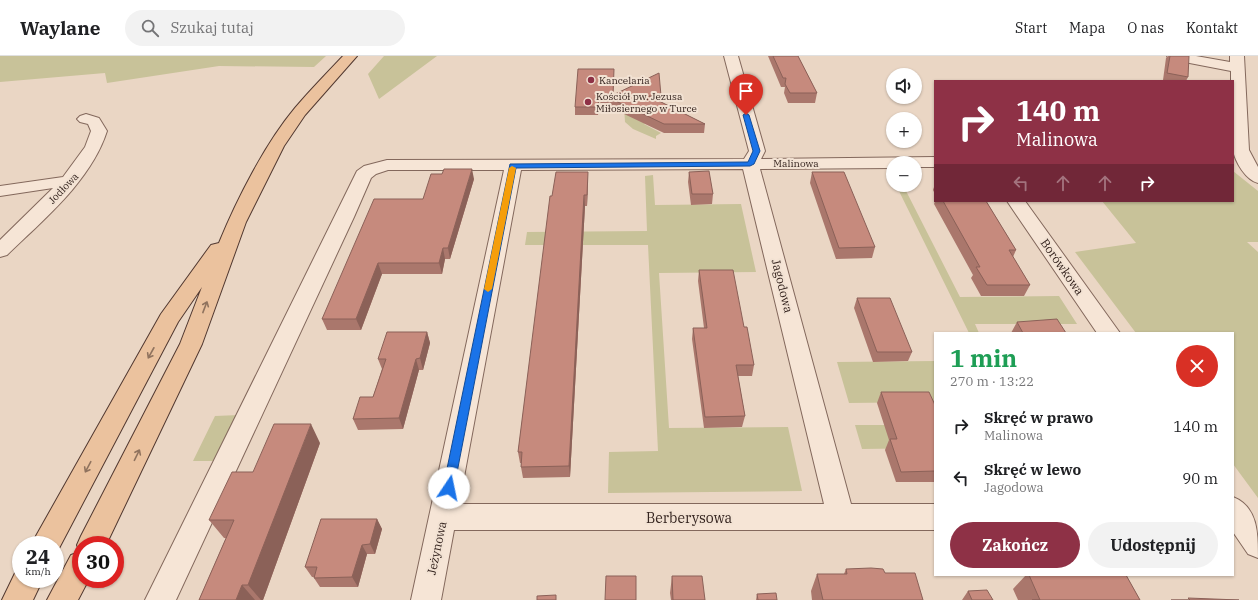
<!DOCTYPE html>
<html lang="pl">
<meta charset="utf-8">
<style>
body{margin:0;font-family:"IBM Plex Serif",serif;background:#f2f2f2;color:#202124;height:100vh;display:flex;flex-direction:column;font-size:15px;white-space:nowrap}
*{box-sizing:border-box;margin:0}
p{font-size:13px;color:#757577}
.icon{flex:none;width:22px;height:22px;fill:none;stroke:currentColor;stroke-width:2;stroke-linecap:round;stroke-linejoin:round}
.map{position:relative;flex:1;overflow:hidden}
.panel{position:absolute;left:934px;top:276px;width:300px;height:244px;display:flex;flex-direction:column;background:#fff;border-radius:0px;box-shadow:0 1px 3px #0004}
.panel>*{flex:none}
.banner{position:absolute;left:934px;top:24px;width:300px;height:122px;border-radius:0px;box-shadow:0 1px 3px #0004;background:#8e3146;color:#fff;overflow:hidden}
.buttons{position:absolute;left:886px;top:12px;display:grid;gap:8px}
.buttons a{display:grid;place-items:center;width:36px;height:36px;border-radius:50%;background:#fff;box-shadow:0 1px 3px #0004;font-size:20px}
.speed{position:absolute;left:12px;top:480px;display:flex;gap:8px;font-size:20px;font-weight:700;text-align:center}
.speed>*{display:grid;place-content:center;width:52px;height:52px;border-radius:50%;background:#fff;box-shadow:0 1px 3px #0004;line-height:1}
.speed small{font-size:10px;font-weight:400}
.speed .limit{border:6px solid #d22;background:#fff;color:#111}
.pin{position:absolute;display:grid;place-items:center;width:34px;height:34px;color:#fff;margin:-41px -17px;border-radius:50% 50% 50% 0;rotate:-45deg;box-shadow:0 0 4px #0007}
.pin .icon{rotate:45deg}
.me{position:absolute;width:44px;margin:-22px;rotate:11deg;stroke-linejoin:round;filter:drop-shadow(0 0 3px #0008)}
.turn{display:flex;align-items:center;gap:14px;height:84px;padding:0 16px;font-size:18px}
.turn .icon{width:52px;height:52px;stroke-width:2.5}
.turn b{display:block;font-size:28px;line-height:34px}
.lanes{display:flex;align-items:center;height:38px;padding:0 16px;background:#0003;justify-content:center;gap:20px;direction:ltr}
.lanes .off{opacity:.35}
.round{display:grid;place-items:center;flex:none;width:42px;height:42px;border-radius:21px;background:#f2f2f2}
.overview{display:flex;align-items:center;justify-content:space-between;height:68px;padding:0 16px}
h1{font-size:24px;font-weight:700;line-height:30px;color:#1e9e55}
.action{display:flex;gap:8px;margin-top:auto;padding:8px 16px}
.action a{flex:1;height:46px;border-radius:24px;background:#8e3146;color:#fff;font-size:16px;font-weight:700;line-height:46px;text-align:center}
.action a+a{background:#f2f2f2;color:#202124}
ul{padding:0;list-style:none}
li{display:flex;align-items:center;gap:12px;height:52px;padding:0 16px}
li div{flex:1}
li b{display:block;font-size:15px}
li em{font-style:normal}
header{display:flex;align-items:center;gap:24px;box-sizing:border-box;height:56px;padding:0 20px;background:#fff;border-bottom:1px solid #e0e0e0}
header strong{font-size:19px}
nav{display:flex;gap:22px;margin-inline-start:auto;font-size:14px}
.search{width:280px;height:36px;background:#f2f2f2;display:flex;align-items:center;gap:10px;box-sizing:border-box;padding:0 14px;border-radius:22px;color:#757577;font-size:15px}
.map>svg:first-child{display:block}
.green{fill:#c8c299}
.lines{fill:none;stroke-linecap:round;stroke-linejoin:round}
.minor-casing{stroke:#83685c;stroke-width:2}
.major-casing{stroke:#513830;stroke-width:2}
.minor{fill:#f6e5d6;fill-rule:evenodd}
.major{fill:#ebc29e;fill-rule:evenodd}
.wall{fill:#aa776c}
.shaded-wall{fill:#8b6158}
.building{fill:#c68a7d;stroke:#8b6158}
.oneway{stroke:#90735e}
.route{fill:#1a73e8;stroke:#114b97}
.slow{fill:#f59e0b}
.poi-dot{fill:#8e3146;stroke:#f2e2d3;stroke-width:1.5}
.labels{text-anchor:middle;stroke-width:4;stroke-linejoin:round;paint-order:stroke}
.far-poi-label{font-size:10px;fill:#35241f;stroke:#f2e2d3;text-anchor:start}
.far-street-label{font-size:10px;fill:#35241f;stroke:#f2e2d3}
.street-label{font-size:12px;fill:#35241f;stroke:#f2e2d3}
.near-street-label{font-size:14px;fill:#35241f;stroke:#f2e2d3}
</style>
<header>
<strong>Waylane</strong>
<div class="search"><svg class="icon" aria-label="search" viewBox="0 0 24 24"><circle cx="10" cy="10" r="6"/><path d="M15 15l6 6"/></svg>Szukaj tutaj</div>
<nav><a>Start</a><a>Mapa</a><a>O nas</a><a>Kontakt</a></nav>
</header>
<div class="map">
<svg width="1258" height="544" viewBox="0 0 1258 544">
<rect width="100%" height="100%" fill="#ead6c4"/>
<!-- green -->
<path class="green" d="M0,0H326L314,11L219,10L107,27L105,17L0,26Z
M384,0H437L379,43L368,18Z
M624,50L646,66L644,68L661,77L656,80V83L633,73L625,66Z
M1233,115L1258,135V186H1247L1258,196V442L1233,408V277H1136L1075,196L1136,187L1102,145H1233Z
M653,119L655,149L741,148L756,216L659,217L669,372L788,371L802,435L608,437L609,396L658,395L648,189H525L527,176L647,175L645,120Z
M896,129H903L960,241L1059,240L1077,268H975L979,277H969Z
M935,305V346L849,347L837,306Z
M239,359L218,405H193L215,360Z
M855,369H935V392L862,393Z"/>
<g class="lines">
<defs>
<path id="minor" d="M724,0H738L765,95L761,103L935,101V111H915V107H893V112L760,113L851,448H935V474H454L441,544H411L504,114H388L376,118L371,122L354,161L176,544H145L357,115L364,110L387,104L744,103L749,95ZM743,113L824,448H459L521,114Z
M1167,0H1196L1230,6V0H1244L1249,94L1258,111V127C1246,124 1235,106 1233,94C1230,72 1233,47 1233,25H1231V15L1174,4L1169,3Z
M86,58L99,62L107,75C91,125 43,164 7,199L0,201V184L53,132L0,140V130L63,121L85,91L91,75L88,68L80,66L77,63L80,60Z
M1007,145H1025L1120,277H1097Z
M1233,441C1258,451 1258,477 1258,502L1248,498L1233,476Z"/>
<path id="major" d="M343,0H357L305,59L284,90L246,166L202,288L106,489H81V523H89L78,544H47L71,499L80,496L77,489L81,480L180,288L202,231L178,266L56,498L55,489H32L36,480L161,258L211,189L219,187C237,143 265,88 295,52C310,34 327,17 343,0Z
M21,511V523H43L33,544H2L17,513Z"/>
</defs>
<!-- minor casing -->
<use href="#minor" class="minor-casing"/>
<!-- major casing -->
<use href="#major" class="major-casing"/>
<!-- minor -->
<use href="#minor" class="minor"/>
<!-- major -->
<use href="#major" class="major"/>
</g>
<!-- wall -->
<path class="wall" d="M768,0H798L817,37L815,47H788L784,37L785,31H781Z
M1168,0H1186L1188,21L1186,25H1168L1163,24L1166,2Z
M614,21L613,39L661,40V46L705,68L704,77H664L599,46L598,59H575V51Z
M689,116L713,138L712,148L691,149L688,126Z
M812,116L875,191L872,202L836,203L810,127Z
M474,123L450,203H445L442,218H382L361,274H327L322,263L423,143Z
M588,126L587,150H585L570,421L523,422L521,411V407H520L518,396L552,140Z
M935,128V138L933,134Z
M935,145H986L1016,194L1013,201L1030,229L1024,240H981L971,222L973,219L934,148Z
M699,214L744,271L754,309L752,320H738L745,360L742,371L704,372L692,283L693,272H704L698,225Z
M857,242L912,296L908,305L873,306L854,252Z
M1017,266L1066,277H1011Z
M427,276L430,287L423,314H419L403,373L358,374L353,363L373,341L382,313L378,303Z
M881,336L935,349V426H896L885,394L889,384L877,347Z
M320,387L263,544H199L226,482H224L209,464Z
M377,463L382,473L375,498H367L358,531H320L314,522V521H312L305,511Z
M846,513L885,517L923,544H812L811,535L817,518H844Z
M1026,519H1126L1140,544H1018L1013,533Z
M672,520L705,544H671L670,537Z
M968,535L993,544H962Z
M757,538L777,544H756Z"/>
<!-- shaded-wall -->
<path class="shaded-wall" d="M599,37V46L598,59V51Z
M472,113L474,123L450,203L448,192Z
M588,116V126L587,150V139Z
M584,139L585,150L570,421L569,410Z
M443,192L445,203L442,218L439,207Z
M378,207L382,218L361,274L356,263Z
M427,276L430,287L423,314L420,302Z
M416,303L419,314L403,373L399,362Z
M311,368L320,387L263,544H261L248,529Z
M377,463L382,473L375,498L370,488Z
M362,489L367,498L358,531L352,521Z
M242,529L255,544H236Z"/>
<!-- building -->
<path class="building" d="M773,0H798L817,37H790L785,28L786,22H783Z
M1170,0H1189L1188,21L1167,17Z
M578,13H614L613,39L659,17L661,40H649L705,68H664L599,37L598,51H575Z
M444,113H472L448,192H443L439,207H378L356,263H322L374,143H423L431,118H442Z
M709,115L713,138H692L689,116Z
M556,116H588L587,139H584L569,410L521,411L522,396H518L550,140H552Z
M812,116H844L875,191L839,192Z
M943,145H986L1016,194H1009L1030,229H987L976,211H980Z
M699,214H733L744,271H747L754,309H736L745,360L705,361L693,272H707Z
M857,242H890L912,296H877Z
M1057,263L1066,277H1023L1017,266Z
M387,276H427L420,302L416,303L399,362L353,363L360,341H373L386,303H378Z
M881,336H929L935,349V415L901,416L890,383H897Z
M274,368H311L248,529H242L236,544H199L234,464H209L232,416H253Z
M321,463H377L370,488L362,489L352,521L314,522L317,511H305Z
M871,512L883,513L885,517H915L923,544H823L817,518H847L846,513Z
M1029,519H1126L1140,544H1032H1040Z
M606,520H636V544H605Z
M672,520H702L705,544H673Z
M987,534L993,544H972L968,535Z
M776,537L777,544H758L757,538Z
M556,539V544H537V540Z
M1188,542L1239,544H1171H1190Z"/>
<!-- one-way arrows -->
<defs><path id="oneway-shaft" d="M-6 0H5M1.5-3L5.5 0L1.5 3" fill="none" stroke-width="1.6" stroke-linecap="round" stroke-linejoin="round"/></defs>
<g class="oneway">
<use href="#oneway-shaft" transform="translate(205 251) rotate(-69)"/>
<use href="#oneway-shaft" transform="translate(151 297) rotate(119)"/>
<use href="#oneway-shaft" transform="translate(137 399) rotate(-64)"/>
<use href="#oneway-shaft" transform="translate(88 411) rotate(118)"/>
</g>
<!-- route -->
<path class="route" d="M746,57L749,59L760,95L754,108L750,110L516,112L454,432L453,435L449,436L445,435L443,432L510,108L748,106L753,95L743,59Z"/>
<!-- slow -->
<path class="slow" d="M512,110L516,112L492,233L488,236L484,233L509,112Z"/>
<!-- markers -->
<g class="poi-dot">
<circle cx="591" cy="24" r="4"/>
<circle cx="588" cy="46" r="4"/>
</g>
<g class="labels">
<!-- far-poi labels -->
<g class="far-poi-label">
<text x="599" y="28">Kancelaria</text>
<text x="596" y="44">Kościół pw. Jezusa<tspan x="596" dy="12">Miłosiernego w Turce</tspan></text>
</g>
<!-- far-street labels -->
<g class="far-street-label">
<text x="796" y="111">Malinowa</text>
<text transform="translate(63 132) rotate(-46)" y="4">Jodłowa</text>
</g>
<!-- street labels -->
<g class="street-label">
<text transform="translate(1062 211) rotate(55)" y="4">Borówkowa</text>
<text transform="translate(782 230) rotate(76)" y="4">Jagodowa</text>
<text transform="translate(437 492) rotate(-78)" y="4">Jeżynowa</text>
</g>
<!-- near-street labels -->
<g class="near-street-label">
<text x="689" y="467">Berberysowa</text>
</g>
</g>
</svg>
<div class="buttons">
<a><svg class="icon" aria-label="sound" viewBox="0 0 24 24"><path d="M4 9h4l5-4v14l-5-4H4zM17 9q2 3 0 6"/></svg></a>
<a>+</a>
<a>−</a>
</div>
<div class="speed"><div>24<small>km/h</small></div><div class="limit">30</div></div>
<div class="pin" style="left:746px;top:59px;background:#d93025"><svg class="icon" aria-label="arrive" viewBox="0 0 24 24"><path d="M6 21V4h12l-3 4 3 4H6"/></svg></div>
<svg class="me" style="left:449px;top:432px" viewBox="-20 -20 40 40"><circle r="19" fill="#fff"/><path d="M0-13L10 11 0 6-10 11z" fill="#1a73e8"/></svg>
<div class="banner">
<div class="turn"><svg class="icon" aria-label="right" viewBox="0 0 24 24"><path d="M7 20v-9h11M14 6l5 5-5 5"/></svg><div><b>140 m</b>Malinowa</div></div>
<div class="lanes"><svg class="icon off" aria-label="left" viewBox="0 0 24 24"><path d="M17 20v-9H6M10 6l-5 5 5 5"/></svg><svg class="icon off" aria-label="ahead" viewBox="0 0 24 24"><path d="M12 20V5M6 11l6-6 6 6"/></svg><svg class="icon off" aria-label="ahead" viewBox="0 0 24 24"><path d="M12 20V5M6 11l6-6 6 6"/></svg><svg class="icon" aria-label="right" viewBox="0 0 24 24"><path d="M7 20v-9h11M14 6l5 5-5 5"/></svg></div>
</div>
<section class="panel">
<div class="overview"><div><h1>1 min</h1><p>270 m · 13:22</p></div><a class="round" style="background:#d93025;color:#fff"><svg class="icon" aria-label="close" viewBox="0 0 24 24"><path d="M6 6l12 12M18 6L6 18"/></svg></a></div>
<ul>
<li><svg class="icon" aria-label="right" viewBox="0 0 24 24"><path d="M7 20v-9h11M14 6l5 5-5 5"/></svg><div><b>Skręć w prawo</b><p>Malinowa</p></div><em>140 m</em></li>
<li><svg class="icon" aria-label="left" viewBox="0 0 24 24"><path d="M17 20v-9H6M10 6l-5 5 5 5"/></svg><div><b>Skręć w lewo</b><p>Jagodowa</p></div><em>90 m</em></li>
</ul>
<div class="action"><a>Zakończ</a><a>Udostępnij</a></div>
</section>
</div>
